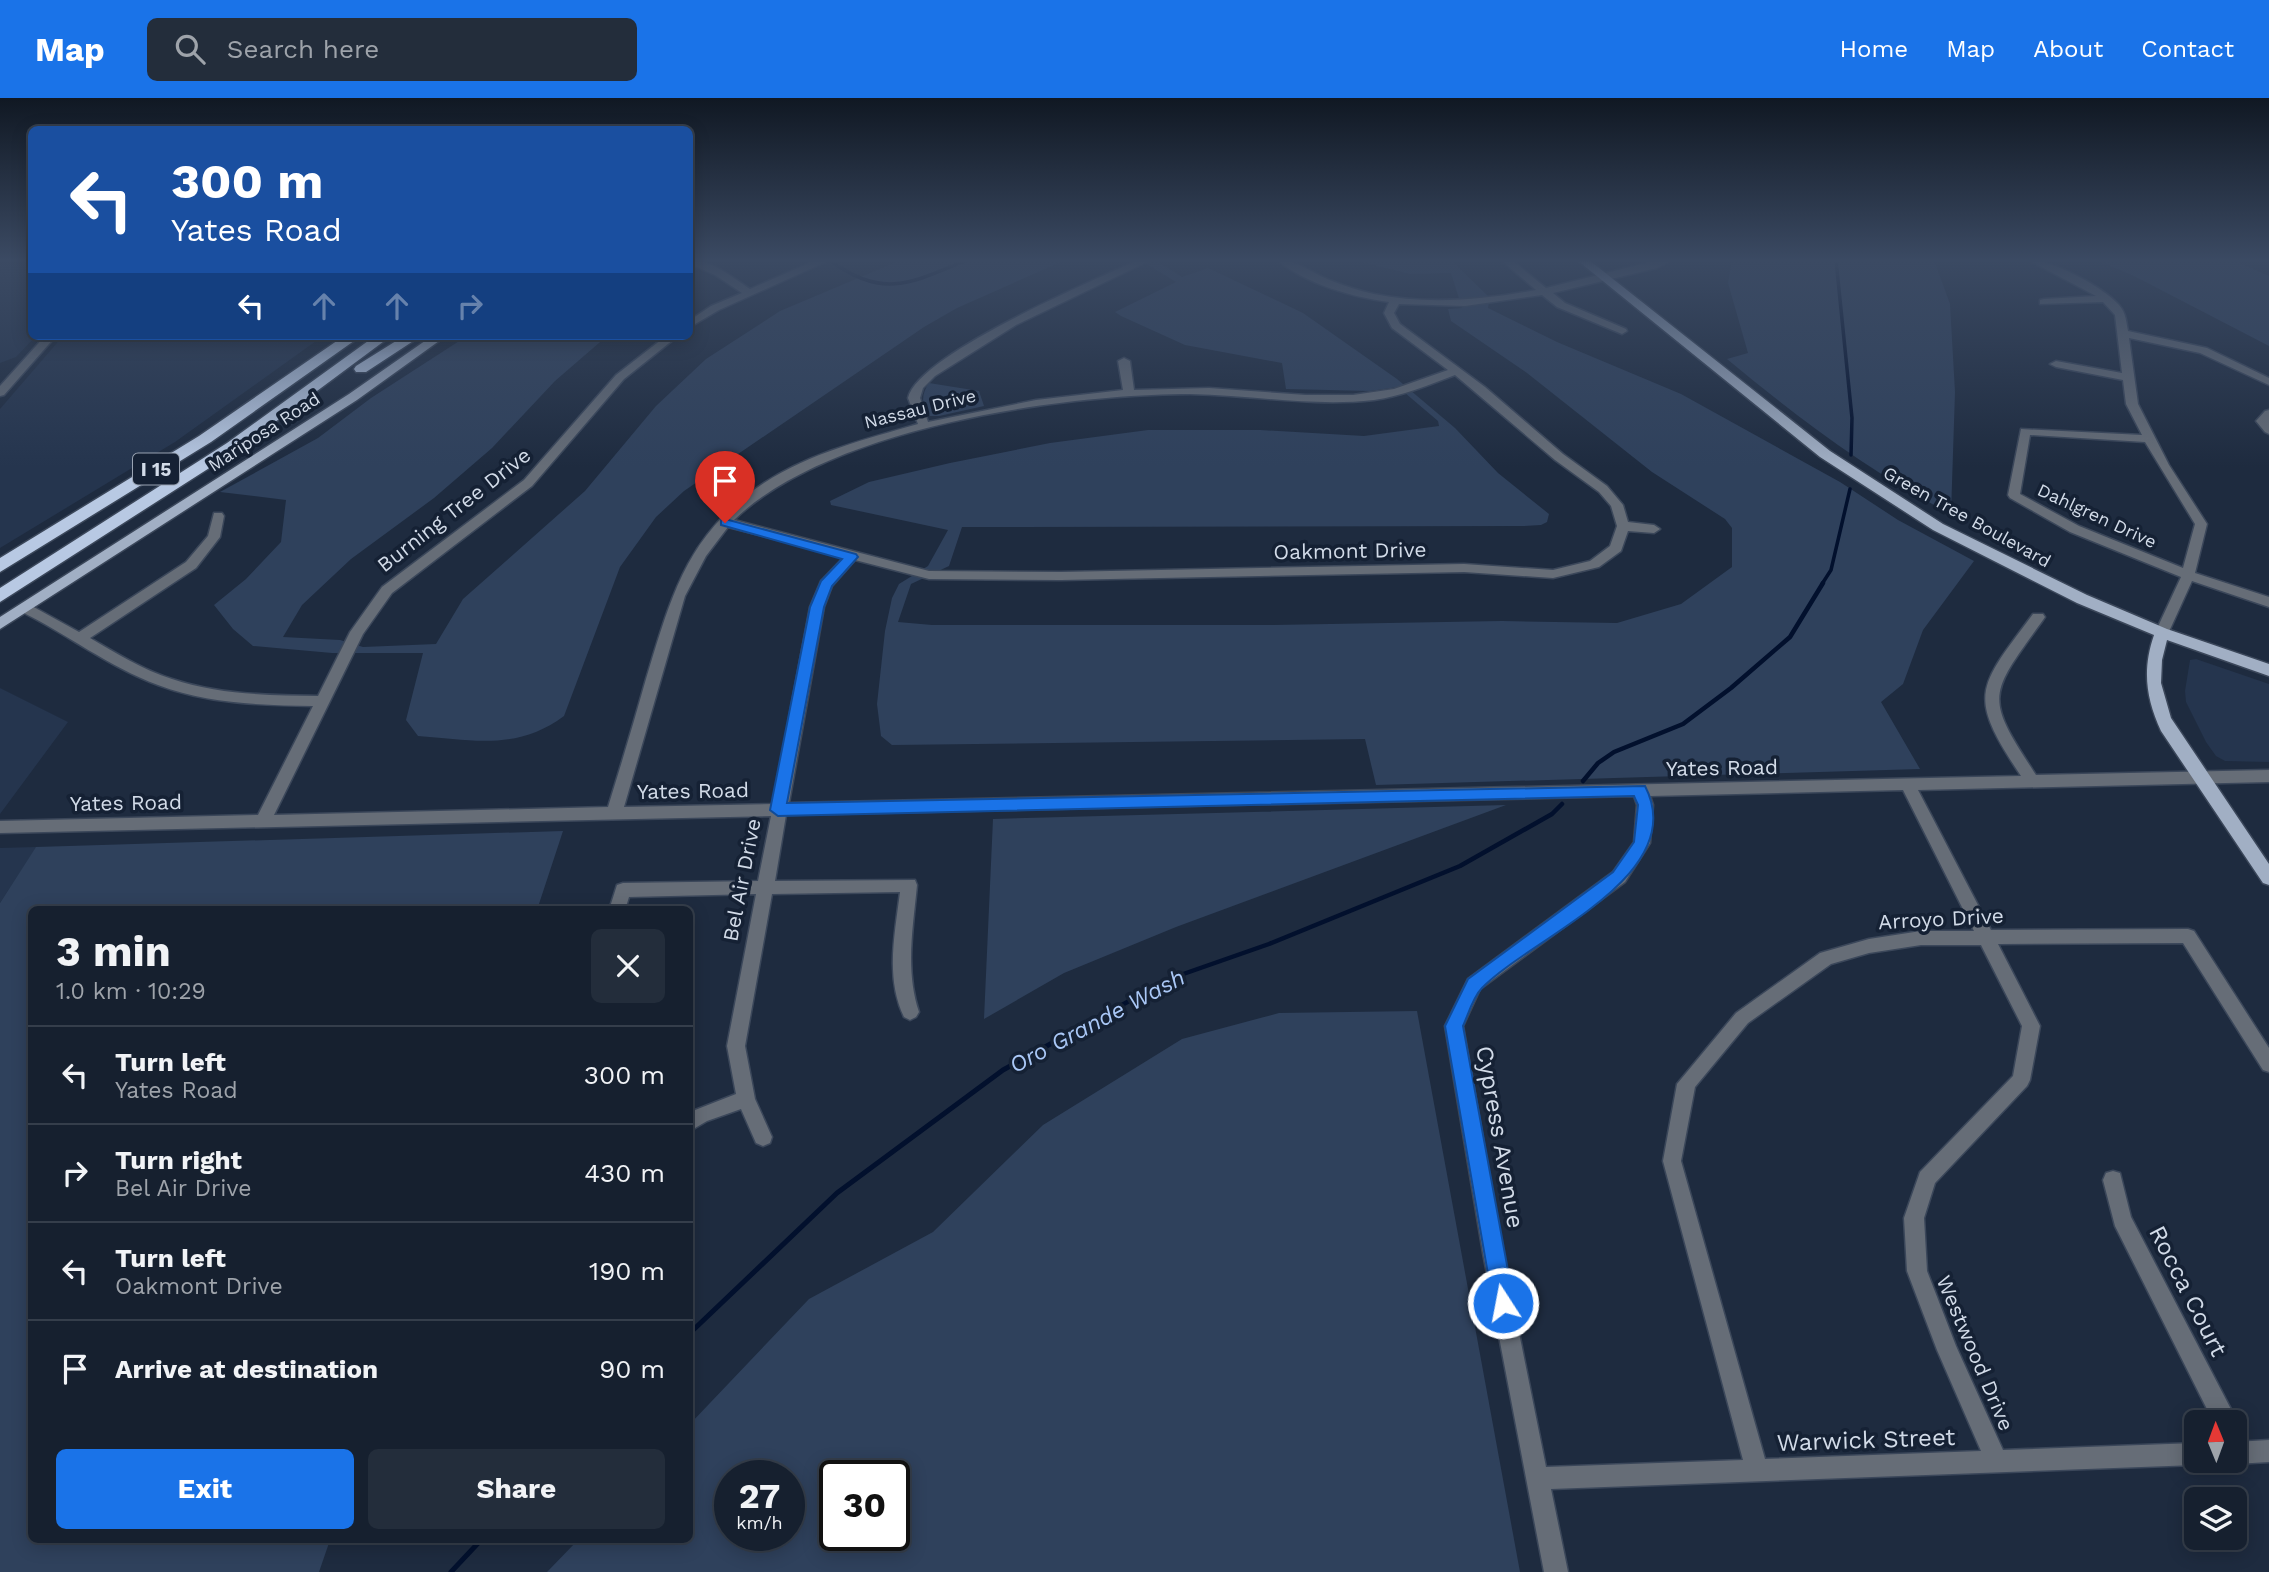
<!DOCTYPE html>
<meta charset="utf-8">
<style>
body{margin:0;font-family:"Work Sans",sans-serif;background:#232d3b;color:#f1f3f6;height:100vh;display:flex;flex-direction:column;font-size:26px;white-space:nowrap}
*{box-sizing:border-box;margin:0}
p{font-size:23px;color:#9ea3aa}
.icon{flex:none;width:38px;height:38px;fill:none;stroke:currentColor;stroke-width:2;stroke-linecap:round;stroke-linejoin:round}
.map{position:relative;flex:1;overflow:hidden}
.sheet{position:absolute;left:28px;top:808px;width:665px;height:637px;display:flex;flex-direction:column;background:#16202f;border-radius:10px;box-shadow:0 4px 18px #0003,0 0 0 2px #353e4b}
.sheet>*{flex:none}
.hud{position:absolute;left:28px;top:28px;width:665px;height:214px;border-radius:10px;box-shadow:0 4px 18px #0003,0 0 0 2px #353e4b;background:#1a4fa0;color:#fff;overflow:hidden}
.needle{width:46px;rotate:359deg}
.controls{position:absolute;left:2184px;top:1312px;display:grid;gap:14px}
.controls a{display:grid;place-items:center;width:63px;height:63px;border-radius:10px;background:#16202f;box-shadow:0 4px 18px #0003,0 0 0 2px #353e4b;font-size:35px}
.speed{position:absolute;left:714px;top:1362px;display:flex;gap:14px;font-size:35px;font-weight:700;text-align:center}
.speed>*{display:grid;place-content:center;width:91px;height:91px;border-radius:50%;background:#16202f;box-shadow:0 4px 18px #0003,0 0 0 2px #353e4b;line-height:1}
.speed small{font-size:18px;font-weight:400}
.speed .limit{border:4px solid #111;border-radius:10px;background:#fff;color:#111}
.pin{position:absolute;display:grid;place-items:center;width:60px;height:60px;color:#fff;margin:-72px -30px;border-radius:50% 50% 50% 0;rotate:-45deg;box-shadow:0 0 7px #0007}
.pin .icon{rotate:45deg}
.me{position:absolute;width:77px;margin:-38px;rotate:349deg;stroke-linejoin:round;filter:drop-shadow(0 0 5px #0008)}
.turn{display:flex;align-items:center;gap:24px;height:147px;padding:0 28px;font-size:32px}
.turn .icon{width:91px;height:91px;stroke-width:2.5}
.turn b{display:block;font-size:49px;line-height:60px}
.lanes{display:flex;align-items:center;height:66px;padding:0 28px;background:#0003;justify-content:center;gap:35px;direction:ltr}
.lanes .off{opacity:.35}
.round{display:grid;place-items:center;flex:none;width:74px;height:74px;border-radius:10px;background:#232d3b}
.overview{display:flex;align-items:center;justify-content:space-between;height:119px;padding:0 28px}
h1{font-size:42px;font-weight:700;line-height:52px}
.cta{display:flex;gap:14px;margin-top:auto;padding:14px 28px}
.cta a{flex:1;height:80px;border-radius:10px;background:#1a73e8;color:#fff;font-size:28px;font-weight:700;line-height:80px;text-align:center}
.cta a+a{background:#232d3b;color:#f1f3f6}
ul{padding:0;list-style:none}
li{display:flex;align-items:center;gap:21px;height:98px;padding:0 28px;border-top:2px solid #353e4b}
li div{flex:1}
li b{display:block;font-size:26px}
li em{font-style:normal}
header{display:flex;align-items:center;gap:42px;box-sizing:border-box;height:98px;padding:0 35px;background:#1a73e8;color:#fff}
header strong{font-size:33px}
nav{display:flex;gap:38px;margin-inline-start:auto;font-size:24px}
.search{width:490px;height:63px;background:#232d3b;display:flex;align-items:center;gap:18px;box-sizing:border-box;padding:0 24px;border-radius:10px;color:#9ea3aa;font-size:26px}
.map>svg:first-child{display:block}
.built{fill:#25354e}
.green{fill:#2f415c;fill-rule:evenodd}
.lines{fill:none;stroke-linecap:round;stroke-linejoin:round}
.stream-far2{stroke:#02102d;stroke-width:3.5}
.stream-far1{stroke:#02102d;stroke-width:4.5}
.stream{stroke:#02102d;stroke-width:5}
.minor-casing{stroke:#3b475a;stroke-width:3}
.major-casing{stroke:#3b475a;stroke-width:3}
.highway-casing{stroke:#3b475a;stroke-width:3}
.minor{fill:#666d77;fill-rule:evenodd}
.major{fill:#a1afc4;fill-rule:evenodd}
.highway{fill:#b8c9e3;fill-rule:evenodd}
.route{fill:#1a73e8;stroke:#114b97;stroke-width:2}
.labels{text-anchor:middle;stroke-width:7;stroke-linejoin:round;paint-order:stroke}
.far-street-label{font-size:18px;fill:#d2dbe8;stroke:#152134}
.shield{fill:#152134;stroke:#99a3b2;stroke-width:2}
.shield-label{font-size:19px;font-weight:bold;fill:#d2dbe8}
.street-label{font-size:21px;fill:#d2dbe8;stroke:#152134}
.water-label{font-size:23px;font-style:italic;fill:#aac8f7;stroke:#152134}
.near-street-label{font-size:24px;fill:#d2dbe8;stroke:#152134}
</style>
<header>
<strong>Map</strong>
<div class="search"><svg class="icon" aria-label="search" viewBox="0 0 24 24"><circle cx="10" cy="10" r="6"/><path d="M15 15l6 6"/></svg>Search here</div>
<nav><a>Home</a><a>Map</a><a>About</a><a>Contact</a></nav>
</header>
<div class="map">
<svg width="2269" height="1474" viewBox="0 0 2269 1474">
<rect width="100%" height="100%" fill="#1e2b3f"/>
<!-- built -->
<path class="built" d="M31,166L32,238H36L16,259L0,265V167Z
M63,238H323L175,344L0,450V311Z
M2196,561L2269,586V664L2225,663L2216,658L2206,644L2186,604L2185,593L2190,562Z
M0,590L68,624L0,716Z
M36,749V750L0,805V750Z"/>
<!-- green -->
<path class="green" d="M901,162H1065L957,210L924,229L684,393L656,419L620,469L564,618C517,653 473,642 418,638L406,622L423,555H332L253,548L233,531L214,507L246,481L281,444L286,402L220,394L318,340L371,300L467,238H607L555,283L492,350L434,400L351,461L302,507L283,539L340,542L363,549L436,546L463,501L585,393L656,308L706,261L780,213Z
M1140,162H1155L1182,179L1208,170L1303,215L1397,281L1455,330L1498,375L1549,416L1547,424L1541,427L1524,428L962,429L949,468L911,486L898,524L932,527H1273L1502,523L1617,525L1681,506L1732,469V430L1725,421L1652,374L1527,275L1451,223L1448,211L1462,210L1451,175L1410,176L1354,162H1451L1490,200L1488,210L1557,244L1681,296L1840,384L1898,422L1974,463L1923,532L1903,586L1881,604L1920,671L1376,687L1365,641L892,647L881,638L877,606L885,533L892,500L899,486L928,468L948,432L831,407L830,403L869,384L950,365L1050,345L1148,332H1260L1364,338L1439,328L1438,323L1398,289L1370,293L1286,291L1282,265L1185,247L1121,218L1115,214L1176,184Z
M1732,162H1934L1950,206L1955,294L1951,416C1869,374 1798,320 1727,261L1748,255L1728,185Z
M2097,162H2233L2269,178V248L2136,179Z
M929,285L979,293L984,308L939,318H930C921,308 921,296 929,285Z
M1506,707L1176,829L1064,875L984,921L993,721Z
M563,733L537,812H32V1442H330L319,1474H0V805L36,749Z
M1417,913L1520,1474H547L578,1442H690V1326L809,1201L933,1134L1043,1027L1182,941L1279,915ZM730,1377H789V1437H730ZM835,1377H894V1437H835Z"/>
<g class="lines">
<!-- stream-far2 -->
<path class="stream-far2" d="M1836,162L1852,320L1851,357
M834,165C885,202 915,183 967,162
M1822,486L1831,472L1850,391"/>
<!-- stream-far1 -->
<path class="stream-far1" d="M1583,683L1598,665L1614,654L1683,626L1731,590L1790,539L1823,485
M1111,913L1169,881L1269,846L1460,768L1552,716L1562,706"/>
<!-- stream -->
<path class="stream" d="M690,1235L837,1095L1003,972L1114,911
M451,1474L481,1442"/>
<defs>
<path id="minor" d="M690,162C712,162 732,179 750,191L816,162H830L719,212L690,229V222L711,208L742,195L715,177L690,166Z
M1138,162H1151L1016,227L935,278L923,290L920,300L928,324L1036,302L1123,292L1118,263L1124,260L1130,263L1134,292L1209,290L1306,297H1353L1394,291L1448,272L1392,230L1384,215L1389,204C1352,199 1306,186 1277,162C1298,162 1313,176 1332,183C1345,188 1360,193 1374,196C1427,207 1483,202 1536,192L1501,162H1512L1546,190L1658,162H1672L1657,170L1553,195L1565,205L1626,231L1627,233L1622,236L1557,209L1542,197L1465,208L1399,206L1394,215L1400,226L1485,289L1563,356L1607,388L1623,407L1628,424L1654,427L1660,431L1654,435L1628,433L1621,453L1599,469L1553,480L1464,474L1061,482L929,481L855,462L832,488L824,509L789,705L2021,678C1966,596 1978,590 2033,516H2043L2045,519L2043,522C1988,598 1984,598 2036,677L2269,672V684L1918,692L1991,832L2188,831L2194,833L2269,950V974L2263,972L2183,845L1998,846L2040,928L2030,982L2027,988L1935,1085L1924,1120L1927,1173L1956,1248L2003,1352L2196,1345V1363L2204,1364L2196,1367L1551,1391L1568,1474H1544L1483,1155L1445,928L1468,881L1613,774L1634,744L1637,707L1634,698L786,717L775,783L915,782L917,787C913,830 905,872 919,914L916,919L910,922L904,919C885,880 895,835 900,794L772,796L745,948L755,1001L772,1039L770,1045L763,1048L756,1045L741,1011L707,1023L690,1033V1014L736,996L727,948L756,796L629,799L625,812H609L617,787L623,785L758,783L771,718L0,735V723L258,717L313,608C261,607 208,606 158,587C109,569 67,536 20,513L18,510L20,507H30L79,534L186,464L208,438L214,415H222L224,418L220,439L196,470L90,540C116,555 143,572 172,581C219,597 269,597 318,598L350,534L382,489L524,382L616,277L666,238H678L624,281L532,388L392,495L363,536L274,717L608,709C621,667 634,624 646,581C671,499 687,435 764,385C810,355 866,341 918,326L908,300C917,257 1094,182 1138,162ZM1455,277L1555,362L1599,394L1611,408L1617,428L1610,448L1590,463L1553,472L1464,466L1061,474L929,473L734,422C828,330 1061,296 1190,296C1251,297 1313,309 1374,302C1402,298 1429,287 1455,277ZM728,429L844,459L821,483L810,509L773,706L624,709L685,498L706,458ZM1903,692L1974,833H1921L1869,841L1820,855L1736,915L1677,986L1663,1063L1743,1362L1546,1369L1503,1155L1463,928L1480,891L1625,784L1650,745L1653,707L1650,698ZM1921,847H1981L2022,928L2013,978L1920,1074L1904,1120L1907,1173L1937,1252L1981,1353L1765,1361L1681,1063L1695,989L1748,925L1831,866L1869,855Z
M2028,162C2054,162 2103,189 2119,207C2126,215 2126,223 2128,233L2207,250L2269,280V287L2200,255L2129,240L2138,306L2169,367L2207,426L2195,475L2269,499V509L2192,483L2167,538H2157L2155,535L2181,479L2070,434L2010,400L2008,397L2021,331L2142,337L2126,306L2123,282L2056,269L2050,266L2056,263L2122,275L2115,217L2103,204L2040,206V202L2044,201L2096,198ZM2030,337L2145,344L2195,426L2183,470L2079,428L2020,396Z
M45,238H56L4,297L0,298V288Z
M2269,312V336L2265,334L2256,323L2265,313Z
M2113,1073L2120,1075L2131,1119L2234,1317L2237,1325L2235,1330V1325H2214L2115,1128L2103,1082L2106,1075Z
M2269,1342V1364L2235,1366L2229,1363H2235V1344Z"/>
<path id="major" d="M1577,162H1589L1830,353L1943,426L2087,497L2167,531L2269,566V578L2167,542L2162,562L2161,585L2171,620L2269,766V787L2263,785L2161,633C2146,600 2142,572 2154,537L2077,505L1933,432L1820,359Z
M432,238H446L357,302L0,531V519L349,296Z"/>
<path id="highway" d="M344,238H361L211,344L0,474V460L199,338Z
M375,238H391L239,351L0,504V490L227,345Z
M404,238H421L366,274H356L354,271L356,268Z"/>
</defs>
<!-- minor casing -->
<use href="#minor" class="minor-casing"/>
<!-- major casing -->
<use href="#major" class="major-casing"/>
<!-- highway casing -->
<use href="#highway" class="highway-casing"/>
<!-- minor -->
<use href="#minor" class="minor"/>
<!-- major -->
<use href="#major" class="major"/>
<!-- highway -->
<use href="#highway" class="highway"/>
</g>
<!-- sky -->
<linearGradient id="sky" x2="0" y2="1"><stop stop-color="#101823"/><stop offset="0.44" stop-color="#3b4a63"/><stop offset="1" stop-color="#3b4a63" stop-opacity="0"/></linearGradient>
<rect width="2269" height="369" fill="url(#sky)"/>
<!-- route -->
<path class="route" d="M725,421L856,456L858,459L832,488L824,509L787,705L1645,688C1692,778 1530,840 1482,890C1473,899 1468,917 1463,928L1514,1205L1511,1212L1503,1215L1496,1212L1493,1205L1445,928L1468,881L1613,774L1634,744L1638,707L1634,698L778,718L770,712L810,509L821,483L842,461L721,427V422Z"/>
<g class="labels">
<!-- far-street labels -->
<g class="far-street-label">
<text transform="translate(920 311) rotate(-14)" y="6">Nassau Drive</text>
<text transform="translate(264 334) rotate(-33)" y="6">Mariposa Road</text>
<text transform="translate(2097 418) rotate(25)" y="6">Dahlgren Drive</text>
<text transform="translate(1967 419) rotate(29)" y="6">Green Tree Boulevard</text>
</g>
<!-- shield labels -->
<rect class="shield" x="133" y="355.5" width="46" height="31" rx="5"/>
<g class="shield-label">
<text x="156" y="378">I 15</text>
</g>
<!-- street labels -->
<g class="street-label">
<text transform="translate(454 412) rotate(-38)" y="7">Burning Tree Drive</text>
<text transform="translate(1350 453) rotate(-1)" y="7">Oakmont Drive</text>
<text transform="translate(1722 670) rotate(-1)" y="7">Yates Road</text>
<text transform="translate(693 693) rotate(-1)" y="7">Yates Road</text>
<text transform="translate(126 705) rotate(-1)" y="7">Yates Road</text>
<text transform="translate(742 782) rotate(-79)" y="7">Bel Air Drive</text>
<text transform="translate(1941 821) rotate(-3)" y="7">Arroyo Drive</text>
<text transform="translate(1975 1255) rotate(67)" y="7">Westwood Drive</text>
</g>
<!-- water labels -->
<g class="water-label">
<text transform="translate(1097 923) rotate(-28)" y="8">Oro Grande Wash</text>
</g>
<!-- near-street labels -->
<g class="near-street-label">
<text transform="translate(1500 1039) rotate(80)" y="8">Cypress Avenue</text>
<text transform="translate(2188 1193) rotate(63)" y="8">Rocca Court</text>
<text transform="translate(1866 1342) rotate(-2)" y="8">Warwick Street</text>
</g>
</g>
</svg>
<div class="controls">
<a><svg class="needle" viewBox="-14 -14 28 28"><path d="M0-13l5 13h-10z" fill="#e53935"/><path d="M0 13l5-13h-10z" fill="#9ea3aa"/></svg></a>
<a><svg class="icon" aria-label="layers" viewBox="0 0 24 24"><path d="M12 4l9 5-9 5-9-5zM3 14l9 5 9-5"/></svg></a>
</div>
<div class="speed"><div>27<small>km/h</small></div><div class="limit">30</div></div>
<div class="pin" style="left:725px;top:425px;background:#d93025"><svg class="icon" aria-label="arrive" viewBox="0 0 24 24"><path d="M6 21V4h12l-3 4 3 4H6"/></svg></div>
<svg class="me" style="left:1503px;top:1205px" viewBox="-20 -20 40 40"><circle r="17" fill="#1a73e8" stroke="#fff" stroke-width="3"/><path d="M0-11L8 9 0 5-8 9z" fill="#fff"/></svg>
<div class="hud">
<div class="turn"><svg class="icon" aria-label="left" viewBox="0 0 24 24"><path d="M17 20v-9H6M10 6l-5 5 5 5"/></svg><div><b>300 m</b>Yates Road</div></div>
<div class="lanes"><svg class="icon" aria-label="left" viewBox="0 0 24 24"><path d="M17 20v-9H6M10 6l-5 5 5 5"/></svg><svg class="icon off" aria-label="ahead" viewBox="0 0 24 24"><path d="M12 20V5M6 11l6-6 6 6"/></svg><svg class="icon off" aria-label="ahead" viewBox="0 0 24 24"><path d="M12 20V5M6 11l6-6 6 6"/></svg><svg class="icon off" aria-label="right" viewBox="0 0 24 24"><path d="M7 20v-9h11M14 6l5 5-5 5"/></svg></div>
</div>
<section class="sheet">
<div class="overview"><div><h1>3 min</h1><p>1.0 km · 10:29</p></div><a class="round"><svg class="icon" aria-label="close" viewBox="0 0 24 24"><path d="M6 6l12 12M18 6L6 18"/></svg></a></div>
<ul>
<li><svg class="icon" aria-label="left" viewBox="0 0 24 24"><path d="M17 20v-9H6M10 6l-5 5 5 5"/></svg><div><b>Turn left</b><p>Yates Road</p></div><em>300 m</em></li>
<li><svg class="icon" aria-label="right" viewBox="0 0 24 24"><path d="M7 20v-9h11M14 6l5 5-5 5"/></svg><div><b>Turn right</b><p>Bel Air Drive</p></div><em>430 m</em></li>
<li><svg class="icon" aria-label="left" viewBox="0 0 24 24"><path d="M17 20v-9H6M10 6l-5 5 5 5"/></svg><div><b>Turn left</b><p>Oakmont Drive</p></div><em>190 m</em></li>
<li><svg class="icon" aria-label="arrive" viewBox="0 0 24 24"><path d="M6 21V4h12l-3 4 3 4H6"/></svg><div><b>Arrive at destination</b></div><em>90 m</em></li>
</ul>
<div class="cta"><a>Exit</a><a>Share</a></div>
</section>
</div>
